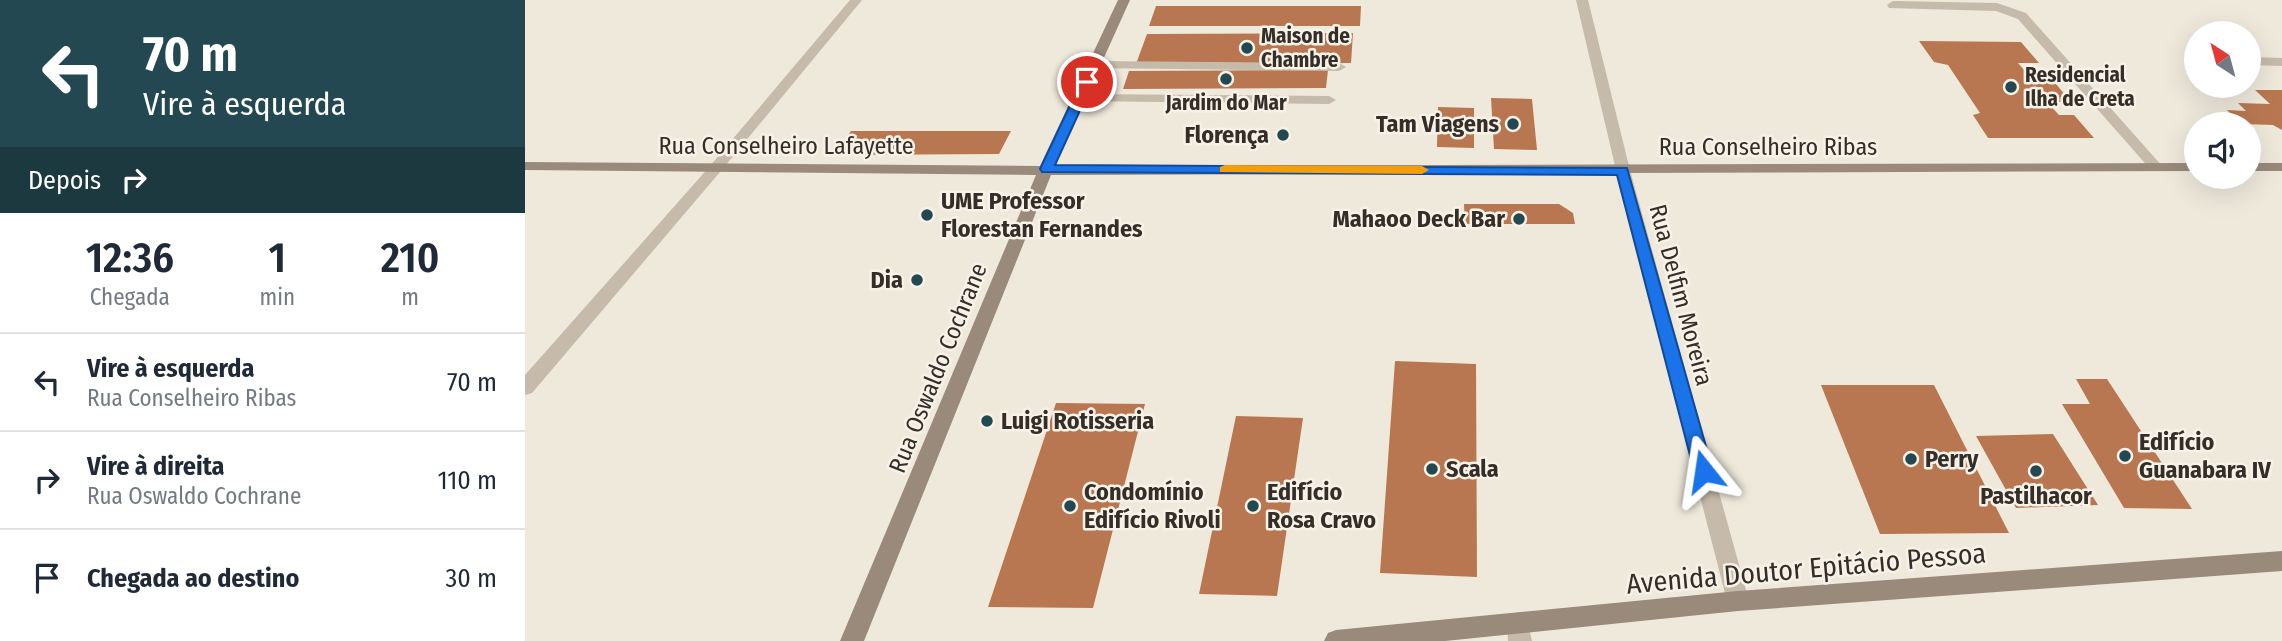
<!DOCTYPE html>
<html lang="pt">
<meta charset="utf-8">
<style>
body{margin:0;font-family:"Fira Sans Condensed",sans-serif;background:#f2f2f3;color:#1f2937;height:100vh;display:flex;flex-direction:column;font-size:26px;white-space:nowrap}
*{box-sizing:border-box;margin:0}
p{font-size:23px;color:#747a83}
.icon{flex:none;width:38px;height:38px;fill:none;stroke:currentColor;stroke-width:2;stroke-linecap:round;stroke-linejoin:round}
.map{position:relative;flex:1;overflow:hidden}
.panel{display:flex;flex-direction:column;background:#fff;width:525px}
.panel>*{flex:none}
.hud{background:#234851;color:#fff;overflow:hidden}
.needle{width:46px;rotate:324deg}
.fabs{position:absolute;left:1659px;top:21px;display:grid;gap:14px}
.fabs a{display:grid;place-items:center;width:77px;height:77px;border-radius:50%;background:#fff;box-shadow:0 7px 28px #0002;font-size:35px}
.pin{position:absolute;display:grid;place-items:center;width:60px;height:60px;color:#fff;margin:-30px;border:4px solid #fff;border-radius:50%;box-shadow:0 2px 7px #0007}
.me{position:absolute;width:77px;margin:-38px;rotate:345deg;stroke-linejoin:round;filter:drop-shadow(0 0 5px #0008)}
.turn{display:flex;align-items:center;gap:24px;height:147px;padding:0 28px;font-size:32px}
.turn .icon{width:91px;height:91px;stroke-width:2.5}
.turn b{display:block;font-size:49px;line-height:60px}
.then{display:flex;align-items:center;height:66px;padding:0 28px;background:#0003;gap:14px;font-size:26px}
.eta{display:flex;justify-content:space-evenly;align-items:center;height:119px;text-align:center}
.eta b{font-size:42px;font-weight:600;line-height:49px}
ul{padding:0;list-style:none}
li{display:flex;align-items:center;gap:21px;height:98px;padding:0 28px;border-top:2px solid #e0e1e3}
li div{flex:1}
li b{display:block;font-size:26px}
li em{font-style:normal}
main{display:flex;flex:1;min-height:0}
.map>svg:first-child{display:block}
.building{fill:#b87751}
.lines{fill:none;stroke-linecap:round;stroke-linejoin:round}
.lane{fill:#c6baaa;fill-rule:evenodd}
.street{fill:#c6baaa;fill-rule:evenodd}
.secondary{fill:#998a7b;fill-rule:evenodd}
.route{fill:#1a73e8;stroke:#114b97;stroke-width:2}
.slow{fill:#f59e0b}
.poi-dot{fill:#234851;stroke:#f7f2e8;stroke-width:2.5}
.labels{text-anchor:middle;stroke-width:5;stroke-linejoin:round;paint-order:stroke}
.far-poi-label{font-size:21px;font-weight:bold;fill:#342d28;stroke:#f7f2e8;text-anchor:start}
.poi-label{font-size:24px;font-weight:bold;fill:#342d28;stroke:#f7f2e8;text-anchor:start}
.street-label{font-size:24px;fill:#342d28;stroke:#f7f2e8}
.near-street-label{font-size:28px;fill:#342d28;stroke:#f7f2e8}
</style>
<main>
<section class="panel">
<div class="hud">
<div class="turn"><svg class="icon" aria-label="left" viewBox="0 0 24 24"><path d="M17 20v-9H6M10 6l-5 5 5 5"/></svg><div><b>70 m</b>Vire à esquerda</div></div>
<div class="then">Depois<svg class="icon" aria-label="right" viewBox="0 0 24 24"><path d="M7 20v-9h11M14 6l5 5-5 5"/></svg></div>
</div>
<div class="eta">
<div><b>12:36</b><p>Chegada</p></div>
<div><b>1</b><p>min</p></div>
<div><b>210</b><p>m</p></div>
</div>
<ul>
<li><svg class="icon" aria-label="left" viewBox="0 0 24 24"><path d="M17 20v-9H6M10 6l-5 5 5 5"/></svg><div><b>Vire à esquerda</b><p>Rua Conselheiro Ribas</p></div><em>70 m</em></li>
<li><svg class="icon" aria-label="right" viewBox="0 0 24 24"><path d="M7 20v-9h11M14 6l5 5-5 5"/></svg><div><b>Vire à direita</b><p>Rua Oswaldo Cochrane</p></div><em>110 m</em></li>
<li><svg class="icon" aria-label="arrive" viewBox="0 0 24 24"><path d="M6 21V4h12l-3 4 3 4H6"/></svg><div><b>Chegada ao destino</b></div><em>30 m</em></li>
</ul>
</section>
<div class="map">
<svg width="1757" height="641" viewBox="0 0 1757 641">
<rect width="100%" height="100%" fill="#efe9dc"/>
<!-- building -->
<path class="building" d="M631,6H836L835,26H624Z
M828,33L826,63L611,64L622,34Z
M1394,41L1496,42L1514,63H1493L1500,71L1521,72L1546,102H1522L1534,115H1549L1569,138H1463L1448,115L1455,113L1423,65L1409,62Z
M803,70L801,88L598,89L604,71Z
M1730,90H1757V130L1748,125L1716,124L1702,110L1721,111L1713,103L1745,104Z
M966,98L1007,99L1012,150L969,149Z
M913,107L949,108V148L912,147Z
M326,131H486L474,154L310,155Z
M939,204H1034L1048,213L1050,224H940Z
M870,361L951,364L952,577L855,573Z
M1551,379H1582L1667,509L1599,508L1537,404H1565Z
M1296,385H1409L1484,533L1355,534Z
M531,403L620,404L568,608L463,607Z
M711,416L778,418L752,596L674,594Z
M1528,434L1573,505L1491,508L1451,436Z"/>
<g class="lines">
<!-- lane -->
<path class="lane" d="M1368,1L1472,3L1501,13L1638,167L1636,170H1626L1493,19L1471,11L1364,8L1362,5Z
M1724,57L1757,58V66L1724,65Z
M569,61L814,63L821,67L814,71L564,68V62Z
M554,94L804,96L811,100L804,104L549,101L547,98Z
M993,612L1001,615L1007,641H983L982,623L985,615Z"/>
<!-- street -->
<path class="street" d="M325,0H337L195,172L7,393L0,395V375L185,166Z
M1051,0H1063L1105,170L1224,601L1221,608L1213,611L1205,608L1202,601L1091,170Z"/>
<!-- secondary -->
<path class="secondary" d="M593,0H605L530,166L1671,163V171L526,175L339,641H315L511,175L0,170V162L515,166Z
M1724,163H1757V171H1724Z
M1757,551V571L1213,611L920,641H799L803,633L811,630L1213,591Z"/>
</g>
<!-- route -->
<path class="route" d="M562,78L568,82L530,165L1102,168L1188,471L1185,477L1179,479L1172,477L1169,471L1092,175L517,172L515,169L556,82Z"/>
<!-- slow -->
<path class="slow" d="M700,165L897,166L904,170L897,174L695,172V167Z"/>
<!-- markers -->
<g class="poi-dot">
<circle cx="722" cy="48" r="7"/>
<circle cx="701" cy="79" r="7"/>
<circle cx="1486" cy="87" r="7"/>
<circle cx="988" cy="124" r="7"/>
<circle cx="758" cy="135" r="7"/>
<circle cx="402" cy="215" r="7"/>
<circle cx="994" cy="219" r="7"/>
<circle cx="392" cy="280" r="7"/>
<circle cx="462" cy="421" r="7"/>
<circle cx="1600" cy="456" r="7"/>
<circle cx="1386" cy="459" r="7"/>
<circle cx="907" cy="469" r="7"/>
<circle cx="1511" cy="471" r="7"/>
<circle cx="545" cy="506" r="7"/>
<circle cx="728" cy="506" r="7"/>
</g>
<g class="labels">
<!-- far-poi labels -->
<g class="far-poi-label">
<text x="736" y="43">Maison de<tspan x="736" dy="24">Chambre</tspan></text>
<text x="1500" y="82">Residencial<tspan x="1500" dy="24">Ilha de Creta</tspan></text>
<text x="701" y="110" text-anchor="middle">Jardim do Mar</text>
</g>
<!-- poi labels -->
<g class="poi-label">
<text x="974" y="132" text-anchor="end">Tam Viagens</text>
<text x="744" y="143" text-anchor="end">Florença</text>
<text x="416" y="209">UME Professor<tspan x="416" dy="28">Florestan Fernandes</tspan></text>
<text x="980" y="227" text-anchor="end">Mahaoo Deck Bar</text>
<text x="378" y="288" text-anchor="end">Dia</text>
<text x="476" y="429">Luigi Rotisseria</text>
<text x="1614" y="450">Edifício<tspan x="1614" dy="28">Guanabara IV</tspan></text>
<text x="1400" y="467">Perry</text>
<text x="921" y="477">Scala</text>
<text x="559" y="500">Condomínio<tspan x="559" dy="28">Edifício Rivoli</tspan></text>
<text x="742" y="500">Edifício<tspan x="742" dy="28">Rosa Cravo</tspan></text>
<text x="1511" y="504" text-anchor="middle">Pastilhacor</text>
</g>
<!-- street labels -->
<g class="street-label">
<text x="261" y="154">Rua Conselheiro Lafayette</text>
<text x="1243" y="155">Rua Conselheiro Ribas</text>
<text transform="translate(1156 295) rotate(75)" y="8">Rua Delfim Moreira</text>
<text transform="translate(413 368) rotate(-68)" y="8">Rua Oswaldo Cochrane</text>
</g>
<!-- near-street labels -->
<g class="near-street-label">
<text transform="translate(1281 568) rotate(-5)" y="10">Avenida Doutor Epitácio Pessoa</text>
</g>
</g>
</svg>
<div class="fabs">
<a><svg class="needle" viewBox="-14 -14 28 28"><path d="M0-13l5 13h-10z" fill="#e53935"/><path d="M0 13l5-13h-10z" fill="#747a83"/></svg></a>
<a><svg class="icon" aria-label="sound" viewBox="0 0 24 24"><path d="M4 9h4l5-4v14l-5-4H4zM17 9q2 3 0 6"/></svg></a>
</div>
<div class="pin" style="left:562px;top:82px;background:#d93025"><svg class="icon" aria-label="arrive" viewBox="0 0 24 24"><path d="M6 21V4h12l-3 4 3 4H6"/></svg></div>
<svg class="me" style="left:1179px;top:471px" viewBox="-20 -20 40 40"><path d="M0-17L14 15 0 8-14 15z" fill="#1a73e8" stroke="#fff" stroke-width="4"/></svg>
</div>
</main>
